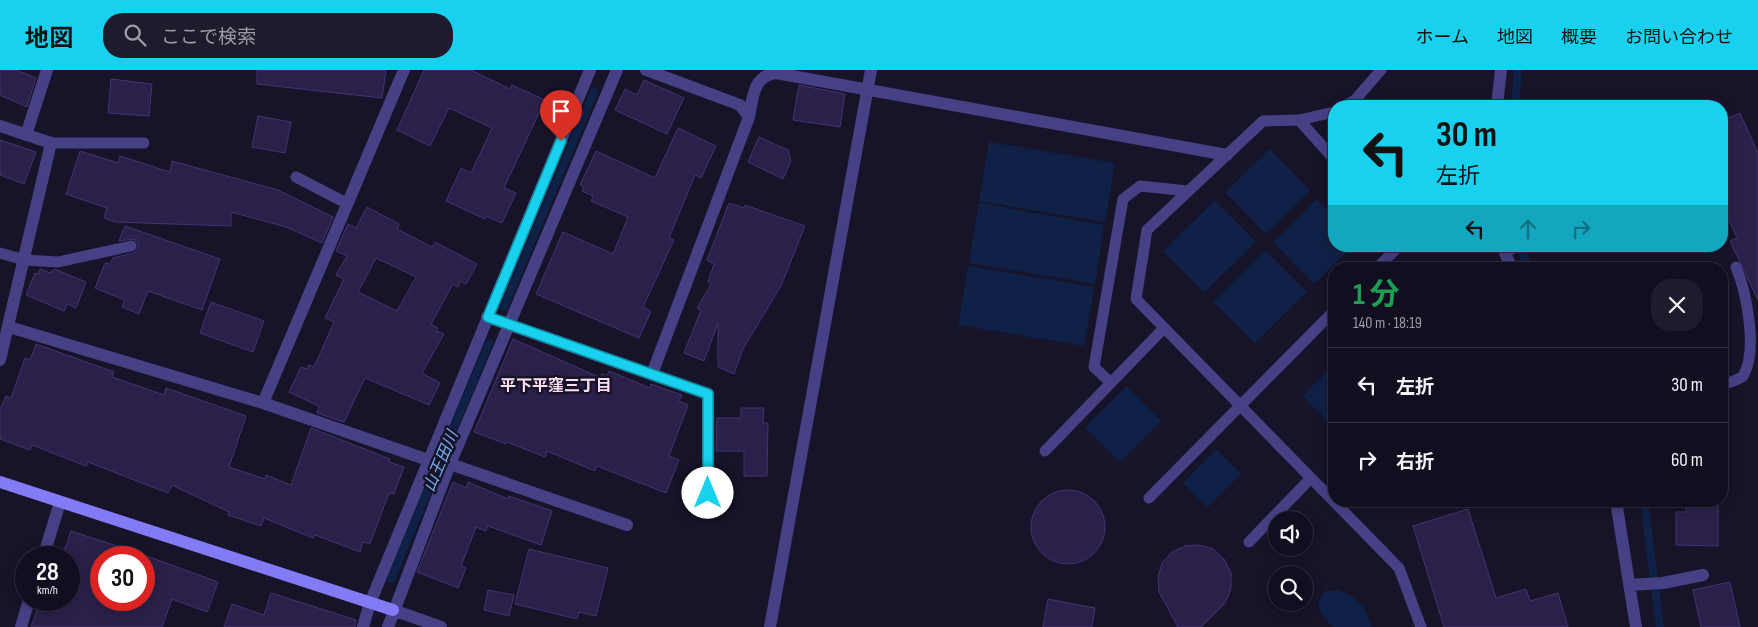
<!DOCTYPE html>
<html lang="ja">
<meta charset="utf-8">
<style>
body{margin:0;font-family:"Sofia Sans Condensed","Noto Sans JP",sans-serif;background:#1e1c2c;color:#f1f3f6;height:100vh;display:flex;flex-direction:column;font-size:19px;white-space:nowrap}
*{box-sizing:border-box;margin:0}
p{font-size:16px;color:#9c9ca4}
.icon{flex:none;width:28px;height:28px;fill:none;stroke:currentColor;stroke-width:2;stroke-linecap:round;stroke-linejoin:round}
.map{position:relative;flex:1;overflow:hidden}
.drawer{position:absolute;left:1328px;top:192px;width:400px;height:245px;display:flex;flex-direction:column;background:#110e1f;border-radius:20px;box-shadow:0 2px 12px #0003,0 0 0 1px #302e3d}
.drawer>*{flex:none}
.top-card{position:absolute;left:1328px;top:30px;width:400px;height:152px;border-radius:20px;box-shadow:0 2px 12px #0003,0 0 0 1px #302e3d;background:#17d1ef;color:#111;overflow:hidden}
.fabs{position:absolute;left:1268px;top:441px;display:grid;gap:10px}
.fabs a{display:grid;place-items:center;width:45px;height:45px;border-radius:50%;background:#110e1f;box-shadow:0 2px 12px #0003,0 0 0 1px #302e3d;font-size:25px}
.speed{position:absolute;left:15px;top:476px;display:flex;gap:10px;font-size:25px;font-weight:700;text-align:center}
.speed>*{display:grid;place-content:center;width:65px;height:65px;border-radius:50%;background:#110e1f;box-shadow:0 2px 12px #0003,0 0 0 1px #302e3d;line-height:1}
.speed small{font-size:12px;font-weight:400}
.speed .limit{border:8px solid #d22;background:#fff;color:#111}
.pin{position:absolute;display:grid;place-items:center;width:42px;height:42px;color:#fff;margin:-51px -21px;border-radius:50% 50% 50% 0;rotate:-45deg;box-shadow:0 0 5px #0007}
.pin .icon{rotate:45deg}
.me{position:absolute;width:55px;margin:-28px;rotate:0deg;stroke-linejoin:round;filter:drop-shadow(0 0 4px #0008)}
.turn{display:flex;align-items:center;gap:18px;height:105px;padding:0 25px;font-size:22px}
.turn .icon{width:65px;height:65px;stroke-width:2.5}
.turn b{display:block;font-size:35px;line-height:42px}
.lanes{display:flex;align-items:center;height:48px;padding:0 25px;background:#0003;justify-content:center;gap:25px;direction:ltr}
.lanes .off{opacity:.35}
.round{display:grid;place-items:center;flex:none;width:52px;height:52px;border-radius:20px;background:#1e1c2c}
.summary{display:flex;align-items:center;justify-content:space-between;height:85px;padding:0 25px}
h1{font-size:30px;font-weight:700;line-height:38px;color:#1e9e55}
ul{padding:0;list-style:none}
li{display:flex;align-items:center;gap:15px;height:75px;padding:0 25px;border-top:1px solid #302e3d}
li div{flex:1}
li b{display:block;font-size:19px}
li em{font-style:normal}
header{display:flex;align-items:center;gap:30px;box-sizing:border-box;height:70px;padding:0 25px;background:#17d1ef;color:#111}
header strong{font-size:24px}
nav{display:flex;gap:28px;margin-inline-start:auto;font-size:18px}
.search{width:350px;height:45px;background:#1e1c2c;display:flex;align-items:center;gap:12px;box-sizing:border-box;padding:0 18px;border-radius:20px;color:#9c9ca4;font-size:19px}
.map>svg:first-child{display:block}
.water{fill:#0f2146}
.lines{fill:none;stroke-linecap:round;stroke-linejoin:round}
.stream{stroke:#0f2146;stroke-width:8}
.building{fill:#2a2049;stroke:#433473;fill-rule:evenodd}
.lane{stroke:#464185;stroke-width:11}
.street{stroke:#464185;stroke-width:12}
.secondary{stroke:#837bf6;stroke-width:12}
.route-casing{stroke:#0f889b;stroke-width:12}
.route{stroke:#17d1ef;stroke-width:9}
.labels{text-anchor:middle;stroke-width:5;stroke-linejoin:round;paint-order:stroke}
.neighbourhood-label{font-size:16px;font-weight:bold;fill:#fddff1;stroke:#171329}
.water-label{font-size:16px;font-style:italic;fill:#72b4f5;stroke:#171329}
</style>
<header>
<strong>地図</strong>
<div class="search"><svg class="icon" aria-label="search" viewBox="0 0 24 24"><circle cx="10" cy="10" r="6"/><path d="M15 15l6 6"/></svg>ここで検索</div>
<nav><a>ホーム</a><a>地図</a><a>概要</a><a>お問い合わせ</a></nav>
</header>
<div class="map">
<svg width="1758" height="557" viewBox="0 0 1758 557">
<rect width="100%" height="100%" fill="#171329"/>
<!-- water -->
<path class="water" d="M989,72L1115,93L1105,152L979,131Z
M1270,79L1310,121L1266,164L1225,122Z
M1317,129L1334,146V176H1353L1314,214L1273,172Z
M1215,130L1256,172L1204,223L1163,181Z
M979,133L1104,155L1095,214L969,193Z
M1265,180L1307,222L1255,273L1213,232Z
M968,196L1094,217L1084,276L958,255Z
M1334,295V357L1302,326Z
M1127,316L1161,351L1120,392L1085,357Z
M1216,379L1241,404L1207,438L1183,413Z
M1339,520C1358,528 1365,537 1372,557H1333C1322,546 1312,535 1325,521Z"/>
<g class="lines">
<!-- stream -->
<path class="stream" d="M1515,36L1518,0
M1520,176L1529,199
M504,237L594,22
M1644,431L1660,557
M391,509L489,273"/>
</g>
<!-- building -->
<path class="building" d="M0,0H16L36,8L27,37L0,25Z
M257,0H386L382,28L257,14Z
M424,0H471L510,19L512,15L545,30L504,118L516,123L502,153L486,146L485,149L446,131L461,98L471,103L492,58L449,38L430,76L397,60Z
M111,9L152,14L149,46L108,43Z
M644,10L684,28L667,64L615,40L625,19L637,25Z
M799,15L845,24L840,57L793,50Z
M1740,43L1758,83V230L1730,171L1737,168L1721,132V51Z
M258,46L291,52L285,83L252,77Z
M678,58L716,76L701,108L695,105L669,168L674,170L643,237L651,241L639,268L536,224L563,162L613,184L628,147L591,131L593,126L582,121L584,117L580,115L596,81L655,108Z
M759,67L788,80L791,91L783,109L748,92Z
M0,70L36,82L24,114L0,105Z
M80,81L118,93L120,86L170,102L172,91L278,120L333,147L322,173L286,157L231,142V156L115,152L104,148L107,138L66,124Z
M729,133L744,138L745,135L805,156L781,216L743,279L734,304L718,297V253L704,291L684,283L701,240L697,238L711,214L708,212L714,194L707,190Z
M367,137L399,154L397,159L432,177L435,172L477,194L466,214L461,211L458,217L453,214L431,254L438,258L436,261L444,264L422,303L440,313L429,335L365,308L344,352L317,343L319,336L289,322L301,297L307,299L309,295L314,297L334,252L325,248L344,209L336,205L347,186L336,181L348,154L356,158ZM376,188L416,207L397,241L358,222Z
M125,156L220,189L202,240L148,221L139,244L122,237L125,230L95,218L105,193L110,194L113,188L133,183L138,179V174L134,169L119,171Z
M40,199L50,203L54,199L86,212L76,238L67,234L64,241L26,225L35,203L38,204Z
M211,232L264,251L253,282L200,263Z
M513,269L601,308L602,304L607,306L609,301L650,318L651,314L682,325L679,331L688,335L669,386L679,390L666,423L597,396L595,401L547,381L545,387L507,372L506,374L474,362Z
M36,274L114,302L112,307L164,325L166,318L246,346L229,397L265,409L266,405L291,415L311,358L390,389L389,392L404,397L394,424L389,423L370,474L363,472L360,482L315,465L313,468L264,448L261,456L228,445L229,442L172,415L168,423L88,392L86,396L32,375L30,380L0,369V339L6,326L11,328L25,288L30,290Z
M741,338H764L763,353H768L767,406H744V381H716L717,348H741Z
M453,412L466,418L468,412L508,429L509,426L552,441L541,475L488,456L486,461L476,457L461,496L466,498L458,518L417,502Z
M1031 457a37 37 0 1 1 74 0a37 37 0 1 1-74 0Z
M1686,434L1718,435V476L1676,475V442H1686Z
M1468,439L1496,528L1526,519L1530,531L1558,523L1568,557H1444L1413,456Z
M71,461L141,484L140,488H101V530H144V485L218,512L207,542L172,529L162,557H31L41,530H69V488H62Z
M1199,475L1213,479L1224,489L1231,503V519L1225,533L1201,557H1178L1159,522L1158,507L1162,493L1172,482L1185,476Z
M529,479L608,498L596,546L579,542L577,549L515,534Z
M1730,512L1740,557H1701L1693,520Z
M488,520L514,525L509,546L484,540Z
M271,523L356,550L355,557H224L232,534L264,545Z
M1048,529L1095,538L1092,557H1043Z"/>
<g class="lines">
<!-- lane -->
<path class="lane" d="M1344,36L1355,30L1381,0
M1334,42L1299,50L1263,51L1147,160L1136,229L1399,498L1421,557
M1299,50L1334,89
M51,73H144
M296,107L348,134
M1505,182L1518,176
M0,183L25,190L58,192L131,176
M1376,199L1399,176
M1111,313L1094,297L1123,129L1140,116L1188,121
M1721,315C1728,313 1737,311 1743,306C1758,281 1747,224 1736,197
M1045,381L1164,258
M1149,428L1334,241
M1249,472L1311,408"/>
<!-- street -->
<path class="street" d="M646,0L740,35L749,47L652,304
M1497,36L1501,0
M749,47C753,27 753,6 776,3L1227,85
M0,56L51,73L0,290
M26,65L47,0
M1502,176L1512,199
M487,247L708,324V423
M9,257L263,333L428,390
M263,333L404,0
M450,394L627,455
M1616,431L1636,557
M43,488L60,432
M1629,515L1663,513L1703,505
M393,540L441,557
M21,557L29,530
M363,557L370,533L590,0
M388,557L450,394L617,0
M770,557L871,0"/>
<!-- secondary -->
<path class="secondary" d="M0,412L393,540"/>
</g>
<g class="lines">
<defs>
<path id="route" d="M561,71L488,247L708,324V423"/>
</defs>
<!-- route casing -->
<use href="#route" class="route-casing"/>
<!-- route -->
<use href="#route" class="route"/>
</g>
<g class="labels">
<!-- neighbourhood labels -->
<g class="neighbourhood-label">
<text x="556" y="321">平下平窪三丁目</text>
</g>
<!-- water labels -->
<g class="water-label">
<text transform="translate(440 391) rotate(-67)" y="6">山王田川</text>
</g>
</g>
</svg>
<div class="fabs">
<a><svg class="icon" aria-label="sound" viewBox="0 0 24 24"><path d="M4 9h4l5-4v14l-5-4H4zM17 9q2 3 0 6"/></svg></a>
<a><svg class="icon" aria-label="search" viewBox="0 0 24 24"><circle cx="10" cy="10" r="6"/><path d="M15 15l6 6"/></svg></a>
</div>
<div class="speed"><div>28<small>km/h</small></div><div class="limit">30</div></div>
<div class="pin" style="left:561px;top:71px;background:#d93025"><svg class="icon" aria-label="arrive" viewBox="0 0 24 24"><path d="M6 21V4h12l-3 4 3 4H6"/></svg></div>
<svg class="me" style="left:708px;top:423px" viewBox="-20 -20 40 40"><circle r="19" fill="#fff"/><path d="M0-13L10 11 0 6-10 11z" fill="#17d1ef"/></svg>
<div class="top-card">
<div class="turn"><svg class="icon" aria-label="left" viewBox="0 0 24 24"><path d="M17 20v-9H6M10 6l-5 5 5 5"/></svg><div><b>30 m</b>左折</div></div>
<div class="lanes"><svg class="icon" aria-label="left" viewBox="0 0 24 24"><path d="M17 20v-9H6M10 6l-5 5 5 5"/></svg><svg class="icon off" aria-label="ahead" viewBox="0 0 24 24"><path d="M12 20V5M6 11l6-6 6 6"/></svg><svg class="icon off" aria-label="right" viewBox="0 0 24 24"><path d="M7 20v-9h11M14 6l5 5-5 5"/></svg></div>
</div>
<section class="drawer">
<div class="summary"><div><h1>1 分</h1><p>140 m · 18:19</p></div><a class="round"><svg class="icon" aria-label="close" viewBox="0 0 24 24"><path d="M6 6l12 12M18 6L6 18"/></svg></a></div>
<ul>
<li><svg class="icon" aria-label="left" viewBox="0 0 24 24"><path d="M17 20v-9H6M10 6l-5 5 5 5"/></svg><div><b>左折</b></div><em>30 m</em></li>
<li><svg class="icon" aria-label="right" viewBox="0 0 24 24"><path d="M7 20v-9h11M14 6l5 5-5 5"/></svg><div><b>右折</b></div><em>60 m</em></li>
</ul>
</section>
</div>
